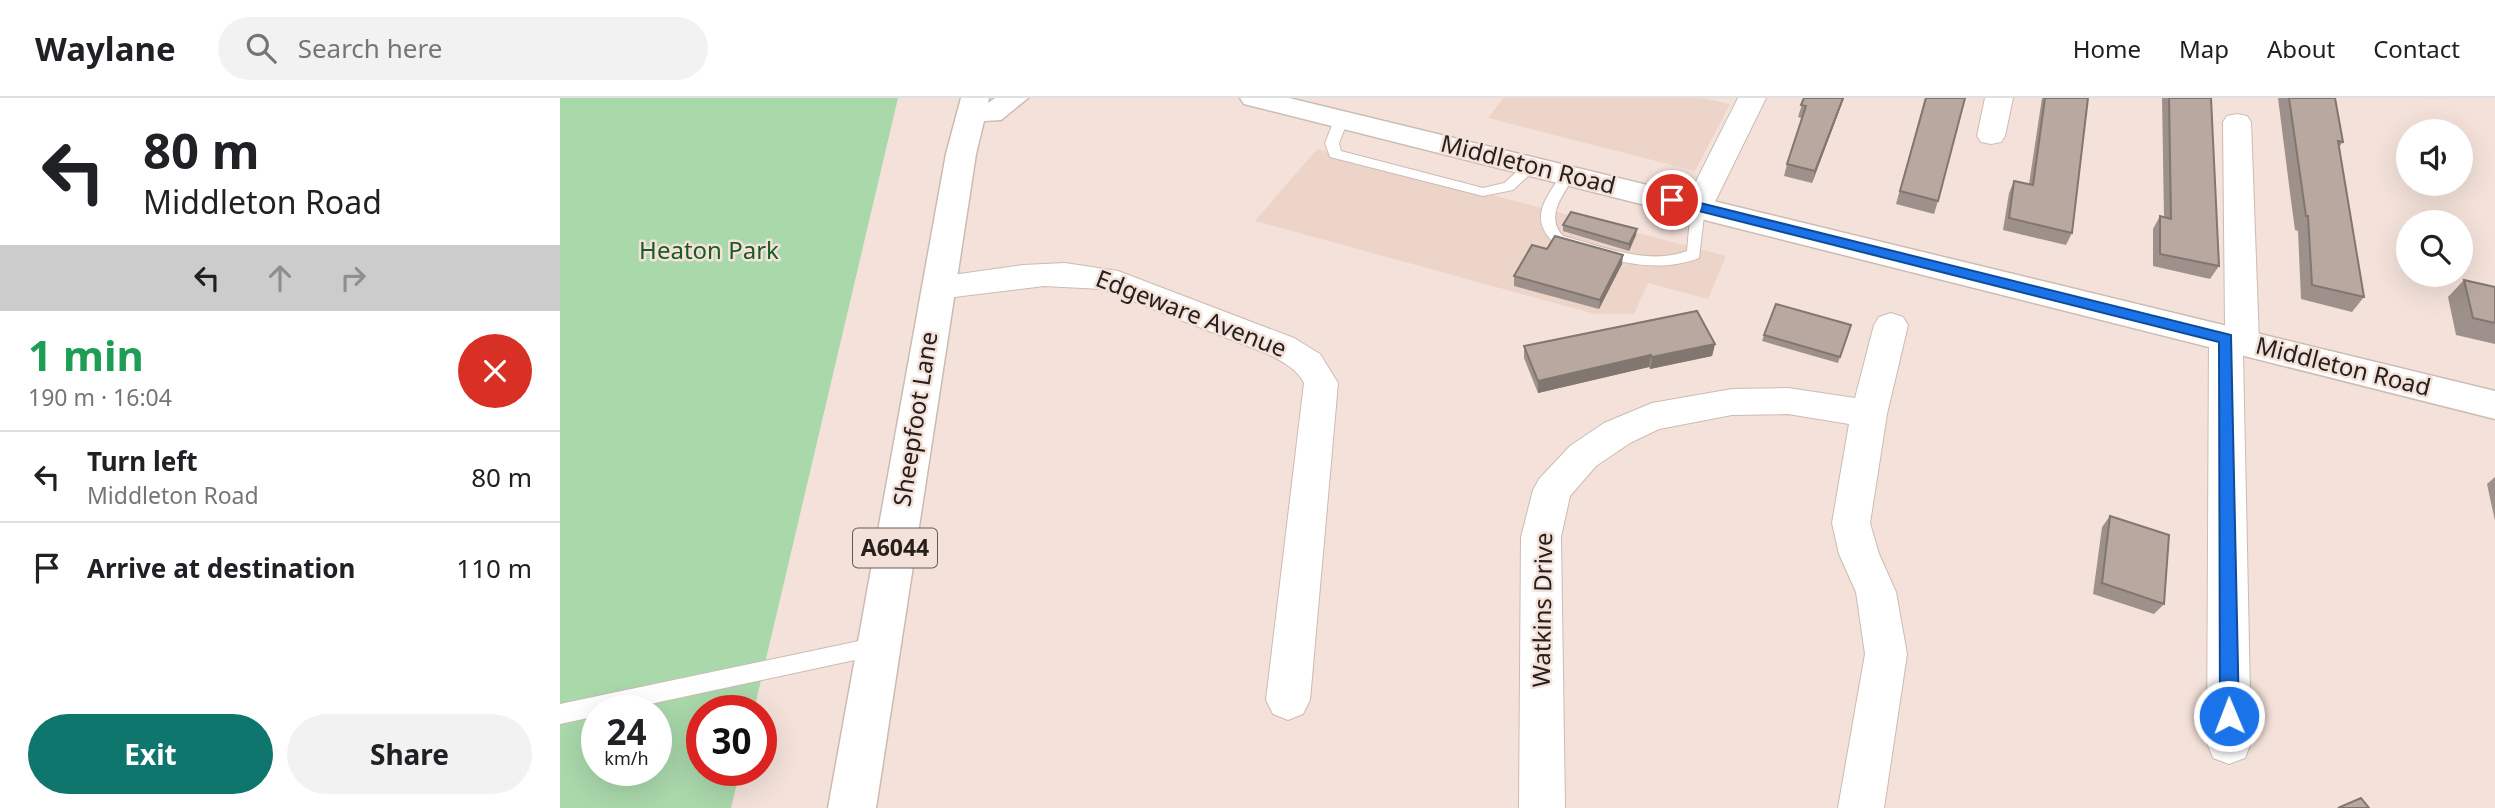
<!DOCTYPE html>
<meta charset="utf-8">
<style>
body{margin:0;font-family:"Noto Sans",sans-serif;background:#f2f2f2;color:#202124;height:100vh;display:flex;flex-direction:column;font-size:26px;white-space:nowrap}
*{box-sizing:border-box;margin:0}
p{font-size:23px;color:#757577}
.icon{flex:none;width:38px;height:38px;fill:none;stroke:currentColor;stroke-width:2;stroke-linecap:round;stroke-linejoin:round}
.map{position:relative;flex:1;overflow:hidden}
.sheet{display:flex;flex-direction:column;background:#fff;width:560px}
.sheet>*{flex:none}
.top-card{background:#fff;color:#202124;overflow:hidden}
.buttons{position:absolute;left:1836px;top:21px;display:grid;gap:14px}
.buttons a{display:grid;place-items:center;width:77px;height:77px;border-radius:50%;background:#fff;box-shadow:0 7px 28px #0002;font-size:35px}
.speed{position:absolute;left:21px;top:597px;display:flex;gap:14px;font-size:35px;font-weight:700;text-align:center}
.speed>*{display:grid;place-content:center;width:91px;height:91px;border-radius:50%;background:#fff;box-shadow:0 7px 28px #0002;line-height:1}
.speed small{font-size:18px;font-weight:400}
.speed .limit{border:10px solid #d22;background:#fff;color:#111}
.pin{position:absolute;display:grid;place-items:center;width:60px;height:60px;color:#fff;margin:-30px;border:4px solid #fff;border-radius:50%;box-shadow:0 2px 7px #0007}
.me{position:absolute;width:77px;margin:-38px;rotate:359deg;stroke-linejoin:round;filter:drop-shadow(0 0 5px #0008)}
.turn{display:flex;align-items:center;gap:24px;height:147px;padding:0 28px;font-size:32px}
.turn .icon{width:91px;height:91px;stroke-width:2.5}
.turn b{display:block;font-size:49px;line-height:60px}
.lanes{display:flex;align-items:center;height:66px;padding:0 28px;background:#0003;justify-content:center;gap:35px;direction:ltr}
.lanes .off{opacity:.35}
.round{display:grid;place-items:center;flex:none;width:74px;height:74px;border-radius:37px;background:#f2f2f2}
.head{display:flex;align-items:center;justify-content:space-between;height:119px;padding:0 28px}
h1{font-size:42px;font-weight:700;line-height:52px;color:#1e9e55}
.button{display:flex;gap:14px;margin-top:auto;padding:14px 28px}
.button a{flex:1;height:80px;border-radius:42px;background:#0f766e;color:#fff;font-size:28px;font-weight:700;line-height:80px;text-align:center}
.button a+a{background:#f2f2f2;color:#202124}
ul{padding:0;list-style:none}
li{display:flex;align-items:center;gap:21px;height:91px;padding:0 28px;border-top:2px solid #e0e0e0}
li div{flex:1}
li b{display:block;font-size:26px}
li em{font-style:normal}
header{display:flex;align-items:center;gap:42px;box-sizing:border-box;height:98px;padding:0 35px;background:#fff;border-bottom:2px solid #e0e0e0}
header strong{font-size:33px}
nav{display:flex;gap:38px;margin-inline-start:auto;font-size:24px}
.search{width:490px;height:63px;background:#f2f2f2;display:flex;align-items:center;gap:18px;box-sizing:border-box;padding:0 24px;border-radius:38px;color:#757577;font-size:26px}
main{display:flex;flex:1;min-height:0}
.map>svg:first-child{display:block}
.built{fill:#edd4c8}
.green{fill:#a9d8ab;fill-rule:evenodd}
.lines{fill:none;stroke-linecap:round;stroke-linejoin:round}
.lane-casing{stroke:#ccbbb3;stroke-width:2}
.street-casing{stroke:#ccbbb3;stroke-width:2}
.primary-casing{stroke:#ccbbb3;stroke-width:3}
.highway-casing{stroke:#ccbbb3;stroke-width:3}
.lane{fill:#fff;fill-rule:evenodd}
.street{fill:#fff;fill-rule:evenodd}
.primary{fill:#fff;fill-rule:evenodd}
.highway{fill:#fff;fill-rule:evenodd}
.wall{fill:#9e908a}
.shaded-wall{fill:#817670}
.building{fill:#b8a8a0;stroke:#817670;stroke-width:2}
.route{fill:#1a73e8;stroke:#114b97;stroke-width:2}
.labels{text-anchor:middle;stroke-width:5;stroke-linejoin:round;paint-order:stroke}
.shield{fill:#f4e2da;stroke:#645a55;stroke-width:2}
.shield-label{font-size:23px;font-weight:bold;fill:#261f1c}
.street-label{font-size:24px;fill:#261f1c;stroke:#f4e2da}
.park-label{font-size:24px;fill:#185c23;stroke:#f4e2da}
</style>
<header>
<strong>Waylane</strong>
<div class="search"><svg class="icon" aria-label="search" viewBox="0 0 24 24"><circle cx="10" cy="10" r="6"/><path d="M15 15l6 6"/></svg>Search here</div>
<nav><a>Home</a><a>Map</a><a>About</a><a>Contact</a></nav>
</header>
<main>
<section class="sheet">
<div class="top-card">
<div class="turn"><svg class="icon" aria-label="left" viewBox="0 0 24 24"><path d="M17 20v-9H6M10 6l-5 5 5 5"/></svg><div><b>80 m</b>Middleton Road</div></div>
<div class="lanes"><svg class="icon" aria-label="left" viewBox="0 0 24 24"><path d="M17 20v-9H6M10 6l-5 5 5 5"/></svg><svg class="icon off" aria-label="ahead" viewBox="0 0 24 24"><path d="M12 20V5M6 11l6-6 6 6"/></svg><svg class="icon off" aria-label="right" viewBox="0 0 24 24"><path d="M7 20v-9h11M14 6l5 5-5 5"/></svg></div>
</div>
<div class="head"><div><h1>1 min</h1><p>190 m · 16:04</p></div><a class="round" style="background:#d93025;color:#fff"><svg class="icon" aria-label="close" viewBox="0 0 24 24"><path d="M6 6l12 12M18 6L6 18"/></svg></a></div>
<ul>
<li><svg class="icon" aria-label="left" viewBox="0 0 24 24"><path d="M17 20v-9H6M10 6l-5 5 5 5"/></svg><div><b>Turn left</b><p>Middleton Road</p></div><em>80 m</em></li>
<li><svg class="icon" aria-label="arrive" viewBox="0 0 24 24"><path d="M6 21V4h12l-3 4 3 4H6"/></svg><div><b>Arrive at destination</b></div><em>110 m</em></li>
</ul>
<div class="button"><a>Exit</a><a>Share</a></div>
</section>
<div class="map">
<svg width="1935" height="710" viewBox="0 0 1935 710">
<rect width="100%" height="100%" fill="#f4e2da"/>
<!-- built -->
<path class="built" d="M943,0H1142L1170,6L1135,73L928,20Z
M757,51L1166,158L1148,201L1088,185L1074,216H1035L695,123Z"/>
<!-- green -->
<path class="green" d="M0,0H338L194,612H142V672H180L171,710H0ZM37,612H96V672H37Z"/>
<g class="lines">
<defs>
<path id="lane" d="M782,16L789,20L779,45L781,53L923,90L944,85L967,65L972,64L979,68L953,92L923,98L770,59L765,45L775,20Z
M1008,73L1015,77C1004,96 984,118 1003,138C1041,148 1088,168 1127,153L1131,109L1138,104L1145,109L1139,160C1090,179 1041,158 993,144C968,119 987,99 1003,74Z
M318,539L325,542L328,548L325,554L318,557L62,612H37V618L0,626V606Z"/>
<path id="street" d="M1178,0H1206L1149,116L1138,119L1127,116L1123,109Z
M1425,0H1453L1445,38L1441,44L1431,46L1421,44L1417,38Z
M1677,16L1687,18L1691,24L1699,244L1694,253L1683,256L1691,645L1685,660L1669,666L1653,660L1647,645L1649,240L1654,231L1665,228L1663,24L1667,18Z
M505,165L558,173L734,240L760,256L778,285L750,602L743,616L728,622L713,616L706,602L744,285C737,271 723,264 710,257L542,191L484,188L378,201L367,198L362,190L367,182L378,179L463,167Z
M1331,215L1343,219L1348,227L1327,316L1310,425L1319,456L1336,494L1347,556L1324,710H1278L1305,556L1296,494L1279,456L1272,425L1289,326L1228,316L1172,317L1099,331L1070,345L1036,368L1010,398L1001,439L1005,710H959L961,439L973,392L979,381L1010,348L1044,325L1092,305L1172,291L1228,290L1295,300L1314,227L1319,219Z"/>
<path id="primary" d="M401,0H429L428,5L435,0H468L441,22L424,23L416,56L316,710H268L386,56Z"/>
<path id="highway" d="M680,0H729L1935,293V321L684,6Z"/>
</defs>
<!-- lane casing -->
<use href="#lane" class="lane-casing"/>
<!-- street casing -->
<use href="#street" class="street-casing"/>
<!-- primary casing -->
<use href="#primary" class="primary-casing"/>
<!-- highway casing -->
<use href="#highway" class="highway-casing"/>
<!-- lane -->
<use href="#lane" class="lane"/>
<!-- street -->
<use href="#street" class="street"/>
<!-- primary -->
<use href="#primary" class="primary"/>
<!-- highway -->
<use href="#highway" class="highway"/>
</g>
<!-- wall -->
<path class="wall" d="M1244,0H1284L1252,85L1224,78L1227,66L1242,20L1238,19Z
M1365,0H1405L1378,103L1374,116L1336,106Z
M1482,0H1528L1512,135L1506,147L1443,132L1449,95L1454,83L1469,86Z
M1602,0H1651L1659,168L1650,181L1593,168V131L1600,118L1604,119Z
M1718,0H1775L1783,44L1779,49L1804,199L1792,214L1741,201L1738,133L1735,132L1730,95Z
M1003,127L1076,137L1069,153L1003,133Z
M987,151L1062,166L1039,211L954,188V178Z
M1904,182L1935,189V246L1896,237L1888,199Z
M1291,227L1278,265L1202,243L1204,237Z
M1155,246L1152,258L1090,271L1089,269L978,295L964,260V248Z
M1935,379V423L1927,386Z
M1550,418L1604,506L1594,516L1533,496L1542,429Z"/>
<!-- shaded-wall -->
<path class="shaded-wall" d="M1283,0H1284L1252,85L1255,73Z
M1077,131L1076,137L1069,153V146Z
M1063,157L1062,166L1039,211L1040,202Z
M1155,246L1152,258L1090,271L1092,259Z
M1091,257L1089,269L978,295V283Z"/>
<!-- building -->
<path class="building" d="M1244,0H1283L1255,73L1227,66L1246,8L1241,7Z
M1366,0H1405L1378,103L1340,93Z
M1485,0H1528L1512,135L1449,120L1454,83L1473,87Z
M1609,0H1651L1659,168L1600,156V118L1611,121Z
M1729,0H1775L1783,44L1778,43L1804,199L1752,187L1748,118H1746Z
M1011,114L1077,131L1069,146L1003,127Z
M995,138L1063,157L1040,202L954,178L972,147L987,151Z
M1904,182L1935,189V225L1913,220Z
M1216,206L1291,227L1280,259L1204,237Z
M1137,213L1155,246L1092,259L1091,257L978,283L964,248Z
M1550,418L1609,437L1604,506L1542,485Z
M1801,700L1809,710H1778Z"/>
<!-- route -->
<path class="route" d="M1112,98L1671,237L1679,618L1676,625L1669,627L1662,625L1660,618L1659,244L1107,105V99Z"/>
<g class="labels">
<!-- shield labels -->
<rect class="shield" x="293" y="430.5" width="84" height="39" rx="5"/>
<g class="shield-label">
<text x="335" y="458">A6044</text>
</g>
<!-- street labels -->
<g class="street-label">
<text transform="translate(968 67) rotate(14)" y="8">Middleton Road</text>
<text transform="translate(631 216) rotate(21)" y="8">Edgeware Avenue</text>
<text transform="translate(1783 269) rotate(14)" y="8">Middleton Road</text>
<text transform="translate(356 321) rotate(-81)" y="8">Sheepfoot Lane</text>
<text transform="translate(983 512) rotate(-89)" y="8">Watkins Drive</text>
</g>
<!-- park labels -->
<g class="park-label">
<text x="149" y="161">Heaton Park</text>
</g>
</g>
</svg>
<div class="buttons">
<a><svg class="icon" aria-label="sound" viewBox="0 0 24 24"><path d="M4 9h4l5-4v14l-5-4H4zM17 9q2 3 0 6"/></svg></a>
<a><svg class="icon" aria-label="search" viewBox="0 0 24 24"><circle cx="10" cy="10" r="6"/><path d="M15 15l6 6"/></svg></a>
</div>
<div class="speed"><div>24<small>km/h</small></div><div class="limit">30</div></div>
<div class="pin" style="left:1112px;top:102px;background:#d93025"><svg class="icon" aria-label="arrive" viewBox="0 0 24 24"><path d="M6 21V4h12l-3 4 3 4H6"/></svg></div>
<svg class="me" style="left:1669px;top:618px" viewBox="-20 -20 40 40"><circle r="17" fill="#1a73e8" stroke="#fff" stroke-width="3"/><path d="M0-11L8 9 0 5-8 9z" fill="#fff"/></svg>
</div>
</main>
